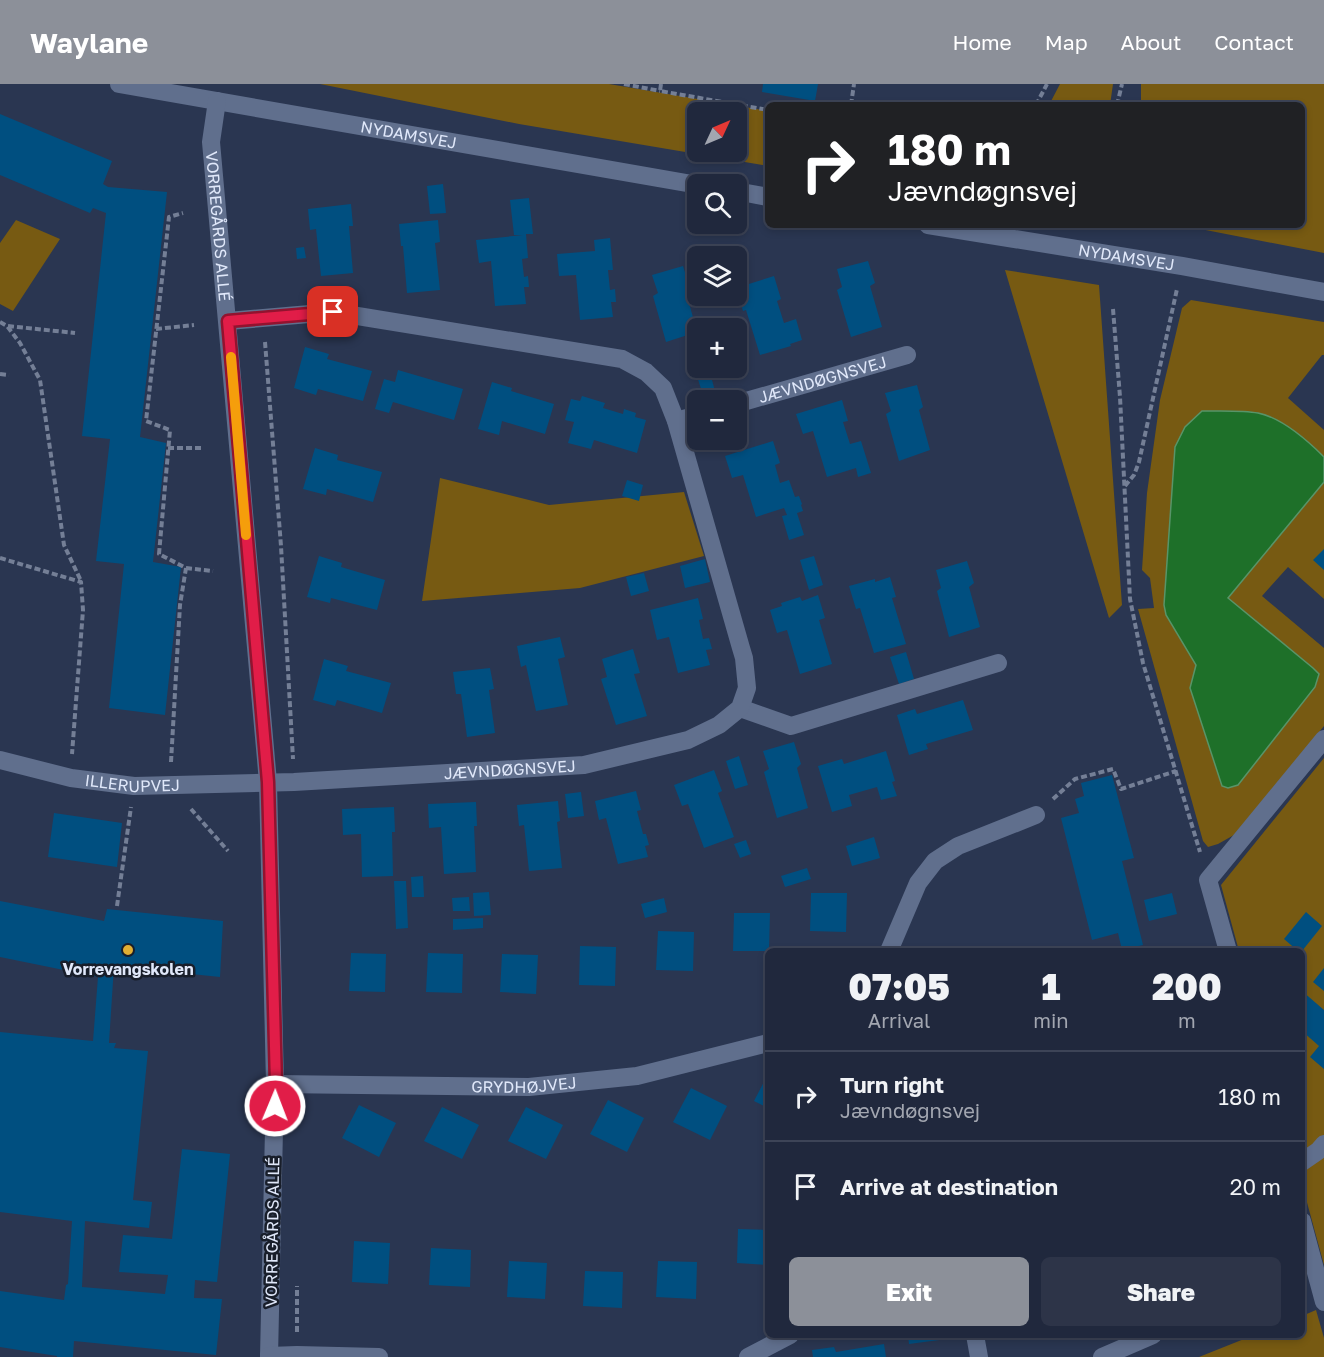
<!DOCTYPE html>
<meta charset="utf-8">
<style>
body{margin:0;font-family:"Golos Text",sans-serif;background:#2d3448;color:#f1f3f6;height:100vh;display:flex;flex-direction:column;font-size:22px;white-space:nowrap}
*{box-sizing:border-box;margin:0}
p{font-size:20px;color:#a2a6b0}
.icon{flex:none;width:33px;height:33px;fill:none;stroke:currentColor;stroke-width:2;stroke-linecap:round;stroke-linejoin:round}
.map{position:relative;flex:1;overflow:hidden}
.drawer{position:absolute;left:765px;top:864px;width:540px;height:390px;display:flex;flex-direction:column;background:#20283d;border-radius:9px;box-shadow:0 3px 9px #0003,0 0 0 2px #3d4457}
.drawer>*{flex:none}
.hud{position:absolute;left:765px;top:18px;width:540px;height:126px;border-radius:9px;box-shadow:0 3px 9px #0003,0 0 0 2px #3d4457;background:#202124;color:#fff;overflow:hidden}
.needle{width:39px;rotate:46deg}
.buttons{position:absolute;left:687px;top:18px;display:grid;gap:12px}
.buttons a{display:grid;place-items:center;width:60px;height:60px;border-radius:9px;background:#20283d;box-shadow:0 3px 9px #0003,0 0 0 2px #3d4457;font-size:30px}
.pin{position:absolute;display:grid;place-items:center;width:51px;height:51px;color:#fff;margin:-26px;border-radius:12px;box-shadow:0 3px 9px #0006}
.me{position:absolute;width:66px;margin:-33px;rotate:1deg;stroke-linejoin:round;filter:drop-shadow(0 0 4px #0008)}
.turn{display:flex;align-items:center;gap:21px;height:126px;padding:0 24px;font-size:27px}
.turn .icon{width:78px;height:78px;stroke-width:2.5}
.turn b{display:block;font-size:42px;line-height:51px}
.eta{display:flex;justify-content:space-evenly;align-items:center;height:102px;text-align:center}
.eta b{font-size:36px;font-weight:800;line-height:42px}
.cta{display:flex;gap:12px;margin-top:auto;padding:12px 24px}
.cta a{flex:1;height:69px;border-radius:9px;background:#8c9099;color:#fff;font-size:24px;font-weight:800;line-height:69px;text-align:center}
.cta a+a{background:#2d3448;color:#f1f3f6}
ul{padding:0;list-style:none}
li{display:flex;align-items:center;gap:18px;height:90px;padding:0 24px;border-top:2px solid #3d4457}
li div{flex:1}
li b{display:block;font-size:22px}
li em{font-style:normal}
header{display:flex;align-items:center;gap:36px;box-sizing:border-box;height:84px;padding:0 30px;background:#8c9099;color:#fff}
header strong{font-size:28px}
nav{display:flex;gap:33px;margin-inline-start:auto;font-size:21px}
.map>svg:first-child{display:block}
.green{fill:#775a12;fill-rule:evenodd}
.water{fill:#1e7029;stroke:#589468;stroke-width:1.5}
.building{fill:#004f80}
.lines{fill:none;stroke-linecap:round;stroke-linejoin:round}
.path{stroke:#747f96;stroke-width:4;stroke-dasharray:6 3;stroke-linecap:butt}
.minor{stroke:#606f8d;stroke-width:18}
.route-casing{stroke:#92132f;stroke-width:15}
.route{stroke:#e11d48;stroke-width:10}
.slow{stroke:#f59e0b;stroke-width:10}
.poi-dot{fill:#e1af34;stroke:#181e2a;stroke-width:2}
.labels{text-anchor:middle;stroke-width:5;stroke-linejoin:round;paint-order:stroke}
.street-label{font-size:16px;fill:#e0e8fa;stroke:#181e2a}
.poi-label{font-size:16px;font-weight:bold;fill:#e0e8fa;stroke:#181e2a}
</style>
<header>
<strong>Waylane</strong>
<nav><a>Home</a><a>Map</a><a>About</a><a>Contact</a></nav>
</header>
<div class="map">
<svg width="1324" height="1273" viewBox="0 0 1324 1273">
<rect width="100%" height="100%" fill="#2a3651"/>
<!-- green -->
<path class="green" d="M320,0H609L768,27V82L519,40ZM698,28H736V68H698Z
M1060,0H1113L1110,21H1049Z
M1141,0H1324V169L1180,141H1302V21H1141Z
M16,136L60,155L13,227L0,220V159Z
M1005,186L1099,201L1122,521L1109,534Z
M1191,216L1324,238V271H1322L1288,314L1324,346V515L1288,483L1262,512L1324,564V642L1234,751L1218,760L1208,763L1203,757L1138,525L1154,524L1150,494L1142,486L1147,409L1160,316L1182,224Z
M440,394L549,421L684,408L704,472L580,504L422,517Z
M1324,674V1181L1302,1100V867H1239L1221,801Z
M1316,1226L1324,1254V1273H1199L1254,1251H1302V1232Z"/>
<!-- water -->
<path class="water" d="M1202,327C1218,327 1243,326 1258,329C1282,334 1308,357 1324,373V398L1228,514L1313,584L1319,590L1315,603L1238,701L1228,704L1222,702L1190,604L1196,581L1166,531L1164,521L1175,363L1185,343Z"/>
<!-- building -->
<path class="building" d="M763,0H818L815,17L762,8Z
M0,30L112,77L103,100L108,103L167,108L140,353L166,359L153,478L181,483L165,631L109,624L124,480L96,477L110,355L82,352L106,129L93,124L90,129L0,91Z
M443,100L446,129L430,130L427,102Z
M529,114L533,150H526L528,174L522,175L524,193L528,192L529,203H524L526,220L495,222L491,177L479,179L476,156L523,151H514L510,116Z
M351,120L353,142H349L353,189L321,192L316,145L310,146L308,125Z
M438,136L440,158L435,159L440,206L407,209L403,162H401L399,140Z
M610,154L613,186H608L610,206L615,205L616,218H611L613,233L580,236L576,191L559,192L557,170L595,167L594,156Z
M304,163L306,174L297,175L296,164Z
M868,177L875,199L870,202L882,243L851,253L837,206L842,203L837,185Z
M683,182L690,204L686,208L697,248L666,258L653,212L658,209L652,191Z
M774,192L781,215L777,217L784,239L796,235L802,256L790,260L791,262L760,271L746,226L743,227L736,204Z
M305,263L329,270L327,275L372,287L363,317L318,305L316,311L294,304Z
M709,285L715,307L703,311L696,289Z
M398,286L463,305L454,336L393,318L389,329L375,325L384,295L395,298Z
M492,298L512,304L511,307L554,320L545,350L502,337L499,351L478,345Z
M917,301L923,323L919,326L930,366L899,377L886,330L891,327L885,309Z
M582,312L605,319L603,324L623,330L624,325L636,329L635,333L646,336L637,369L594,356L591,365L568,359L574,338L565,336L571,315L580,317Z
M842,316L848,337L843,338L850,360L861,357L871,389L858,393L856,384L827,393L813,347L803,350L796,330Z
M773,357L780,379L775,381L780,399L789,396L795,413L799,412L802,420L801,421L803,427L797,429L804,451L789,456L782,432L787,431L784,424L756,433L743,391L732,394L725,372Z
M315,364L338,371L337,376L382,388L373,418L327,405L326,411L303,405Z
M627,396L643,401L639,417L622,412Z
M1324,465V486L1313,476Z
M319,472L342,479L341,483L385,496L377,526L331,514L330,519L307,513Z
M814,472L823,501L809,506L800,476Z
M705,475L710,498L685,504L680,482Z
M967,477L974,499L969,503L980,543L949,553L937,507L941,504L936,486Z
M644,489L649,507L631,512L626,493Z
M890,493L896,513L892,514L906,560L874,569L860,524L856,525L849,502L875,495V498Z
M818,511L825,534L819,536L832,580L800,590L787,546L777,549L770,526L782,522L781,519L800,513L802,517Z
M698,514L703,535L699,536L701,546L703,555L709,554L712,565L706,566L710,581L678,589L669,553L657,556L650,526Z
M560,553L565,573L558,575L568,621L536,627L526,581L521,583L517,562Z
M633,565L640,589L634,590L647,632L616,641L601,595L607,593L602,575Z
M906,568L914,595L899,600L890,573Z
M324,575L348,582L346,587L391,599L382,629L337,616L335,622L313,616Z
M490,584L494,605L489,606L495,649L467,653L461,610H456L453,588Z
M963,616L973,646L926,660L928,665L909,671L897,631L915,625L917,630Z
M794,658L801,680L797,684L808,724L777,734L764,688L769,685L763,667Z
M886,667L895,697L892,698L897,712L881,716L877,703L849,711L852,722L832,728L818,682L842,675L844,680Z
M739,672L748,701L735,705L726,677Z
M714,686L722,707L718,709L734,753L704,764L688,720L682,722L674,701Z
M1112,691L1134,774L1122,777L1143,861L1122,866L1118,849L1092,856L1061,734L1079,729L1075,715L1084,712L1081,699Z
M636,707L641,726L637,727L643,750H646L649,761L645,762L648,773L618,780L606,734L599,736L595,717Z
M581,708L584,732L568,734L565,710Z
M558,717L560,737L557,738L562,784L529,787L524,741L519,742L517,721Z
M476,718L477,742H474L476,788L444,790L441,743L429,744L428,720Z
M394,723L395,748H392L393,792L362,793L361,750L343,751L342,725Z
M54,729L122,739L117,783L48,773Z
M874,753L880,774L852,782L846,762Z
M746,756L751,770L740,774L734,760Z
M807,784L811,795L785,803L781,792Z
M423,792L424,813H412L411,793Z
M394,797H406L408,844L396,845Z
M489,808L491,831L474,832L473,809Z
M811,809H847L846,848L810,847Z
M1172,809L1177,830L1149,837L1144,816Z
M469,813L470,827H453L452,814Z
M664,814L667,828L645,834L641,820Z
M0,817L104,837L107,825L223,837L220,893L114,882L109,959H116L114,964L148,967L133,1116L152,1118L149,1144L85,1137L82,1203L165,1210L168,1191L119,1188L123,1151L172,1155L182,1065L230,1070L217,1198L195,1196L194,1214L222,1215L216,1271L74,1257L73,1273H57V1272L0,1263V1207L64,1216L66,1201L68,1200L72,1137L0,1128V948L93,957L98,893L0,873Z
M1306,828L1322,842L1302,867H1298L1284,855Z
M734,829H770L769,867H733Z
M483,834V844L453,846V835Z
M658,847L694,848L693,887L656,886Z
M580,862L616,863L615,902L579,901Z
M351,869L386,870L385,908L349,907Z
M428,869L463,870L462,909L426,908Z
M502,870L538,871L536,910L500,908Z
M1324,884V907L1313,898Z
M1302,907L1324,926V985L1310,973L1319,962L1302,947Z
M768,990V1024L754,1017Z
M691,1004L727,1022L710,1056L673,1038Z
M608,1016L644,1034L627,1068L590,1050Z
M359,1021L396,1039L379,1073L342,1054Z
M442,1023L479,1041L462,1075L424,1057Z
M526,1023L563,1041L546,1075L508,1057Z
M738,1145L768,1146V1181L737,1179Z
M354,1157L390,1159L388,1200L352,1198Z
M431,1164L471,1166L470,1203L429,1201Z
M509,1177L547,1179L545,1215L507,1213Z
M658,1177L697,1178L696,1215L656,1213Z
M585,1187L623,1188L622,1224L583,1222Z
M908,1251H961L962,1253L909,1260Z
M884,1260L886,1273H813L812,1266L834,1263L836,1268Z"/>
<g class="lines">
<!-- path -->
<path class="path" d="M624,0L660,7
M661,0L660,7L768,26
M851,21L854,0
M1036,21L1047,0
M1117,21L1122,0
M1113,225L1120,313L1130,515L1143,579L1200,768
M0,238L7,242L20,259L40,296L64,461L81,497
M8,242L75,249
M156,245L194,241
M265,258L281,462L293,675
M0,290L9,291
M168,364H204
M1125,402L1134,391L1139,378L1177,205
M0,474L81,498L83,526L72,670
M186,484L213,487
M171,678L180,521L186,484L159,470L170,346L146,337L169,133L183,129
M1053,715L1075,695L1113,685L1121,705L1176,687
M191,725L228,767
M117,822L131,723
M297,1248V1202"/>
<!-- minor -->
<g class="minor">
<path id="s1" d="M119,0L698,101"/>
<path id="s2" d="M217,17L211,58L268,698L275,1000L269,1273"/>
<path d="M736,107L768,113"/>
<path id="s3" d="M928,141L1182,182L1324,208"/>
<path id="s4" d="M736,320L907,271"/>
<path d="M676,337L698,331"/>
<path d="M740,624L791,642L998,579"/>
<path id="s5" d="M0,676L71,694L134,702L294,698L584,681L688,656L719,641L740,624L747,604L744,574L741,564L676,337L663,304L646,288L622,275L333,228L228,237"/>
<path d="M889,867L918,799L935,777L958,762L1036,731"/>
<path d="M1228,867L1208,796L1324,655"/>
<path id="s6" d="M275,1000L529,1003L637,992L768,959"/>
<path d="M1302,1078L1318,1067L1324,1060"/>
<path d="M1302,1137L1324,1218"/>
<path d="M975,1251L979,1273"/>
<path d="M269,1272L297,1271L379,1273"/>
<path d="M748,1273L790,1251"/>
<path d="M1102,1273L1153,1251"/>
</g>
</g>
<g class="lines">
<defs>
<path id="route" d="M275,1022L276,1000L268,698L228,237L333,228"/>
</defs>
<!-- route casing -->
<use href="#route" class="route-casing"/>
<!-- route -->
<use href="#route" class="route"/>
<!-- slow -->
<path class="slow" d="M231,273L246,451"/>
</g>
<!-- markers -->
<circle class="poi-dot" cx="128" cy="866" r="6"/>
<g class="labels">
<!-- street labels -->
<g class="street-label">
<text dy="6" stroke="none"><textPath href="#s1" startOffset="294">NYDAMSVEJ</textPath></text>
<text dy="6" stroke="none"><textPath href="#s2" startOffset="126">VORREGÅRDS ALLÉ</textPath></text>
<text dy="6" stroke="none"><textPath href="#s3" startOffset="201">NYDAMSVEJ</textPath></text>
<text dy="6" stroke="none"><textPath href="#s4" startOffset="90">JÆVNDØGNSVEJ</textPath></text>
<text dy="6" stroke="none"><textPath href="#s5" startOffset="513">JÆVNDØGNSVEJ</textPath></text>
<text dy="6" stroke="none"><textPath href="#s5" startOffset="135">ILLERUPVEJ</textPath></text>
<text dy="6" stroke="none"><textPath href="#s6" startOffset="249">GRYDHØJVEJ</textPath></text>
<text transform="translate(272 1148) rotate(-89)" y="6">VORREGÅRDS ALLÉ</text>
</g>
<!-- poi labels -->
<g class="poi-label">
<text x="128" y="891">Vorrevangskolen</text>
</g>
</g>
</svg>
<div class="buttons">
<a><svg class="needle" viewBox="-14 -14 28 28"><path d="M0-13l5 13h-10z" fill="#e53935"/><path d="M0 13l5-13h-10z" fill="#a2a6b0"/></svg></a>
<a><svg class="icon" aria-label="search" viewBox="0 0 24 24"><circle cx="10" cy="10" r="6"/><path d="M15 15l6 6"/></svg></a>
<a><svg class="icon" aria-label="layers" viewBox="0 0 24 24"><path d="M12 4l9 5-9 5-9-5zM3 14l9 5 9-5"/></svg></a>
<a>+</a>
<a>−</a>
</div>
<div class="pin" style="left:333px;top:228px;background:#d93025"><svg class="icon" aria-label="arrive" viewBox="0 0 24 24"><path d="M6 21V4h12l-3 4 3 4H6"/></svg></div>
<svg class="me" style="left:275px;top:1022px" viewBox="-20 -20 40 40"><circle r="17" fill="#e11d48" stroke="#fff" stroke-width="3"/><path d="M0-11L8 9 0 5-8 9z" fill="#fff"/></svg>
<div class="hud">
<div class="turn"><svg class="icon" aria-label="right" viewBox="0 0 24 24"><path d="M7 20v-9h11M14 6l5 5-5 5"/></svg><div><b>180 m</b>Jævndøgnsvej</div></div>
</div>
<section class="drawer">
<div class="eta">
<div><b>07:05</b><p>Arrival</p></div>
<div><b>1</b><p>min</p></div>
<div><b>200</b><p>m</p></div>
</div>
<ul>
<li><svg class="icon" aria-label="right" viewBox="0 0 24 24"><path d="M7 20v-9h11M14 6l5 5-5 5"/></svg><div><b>Turn right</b><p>Jævndøgnsvej</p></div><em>180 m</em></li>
<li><svg class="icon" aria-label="arrive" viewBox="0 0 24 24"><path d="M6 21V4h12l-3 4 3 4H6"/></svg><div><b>Arrive at destination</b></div><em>20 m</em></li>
</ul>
<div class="cta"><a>Exit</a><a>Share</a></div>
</section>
</div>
